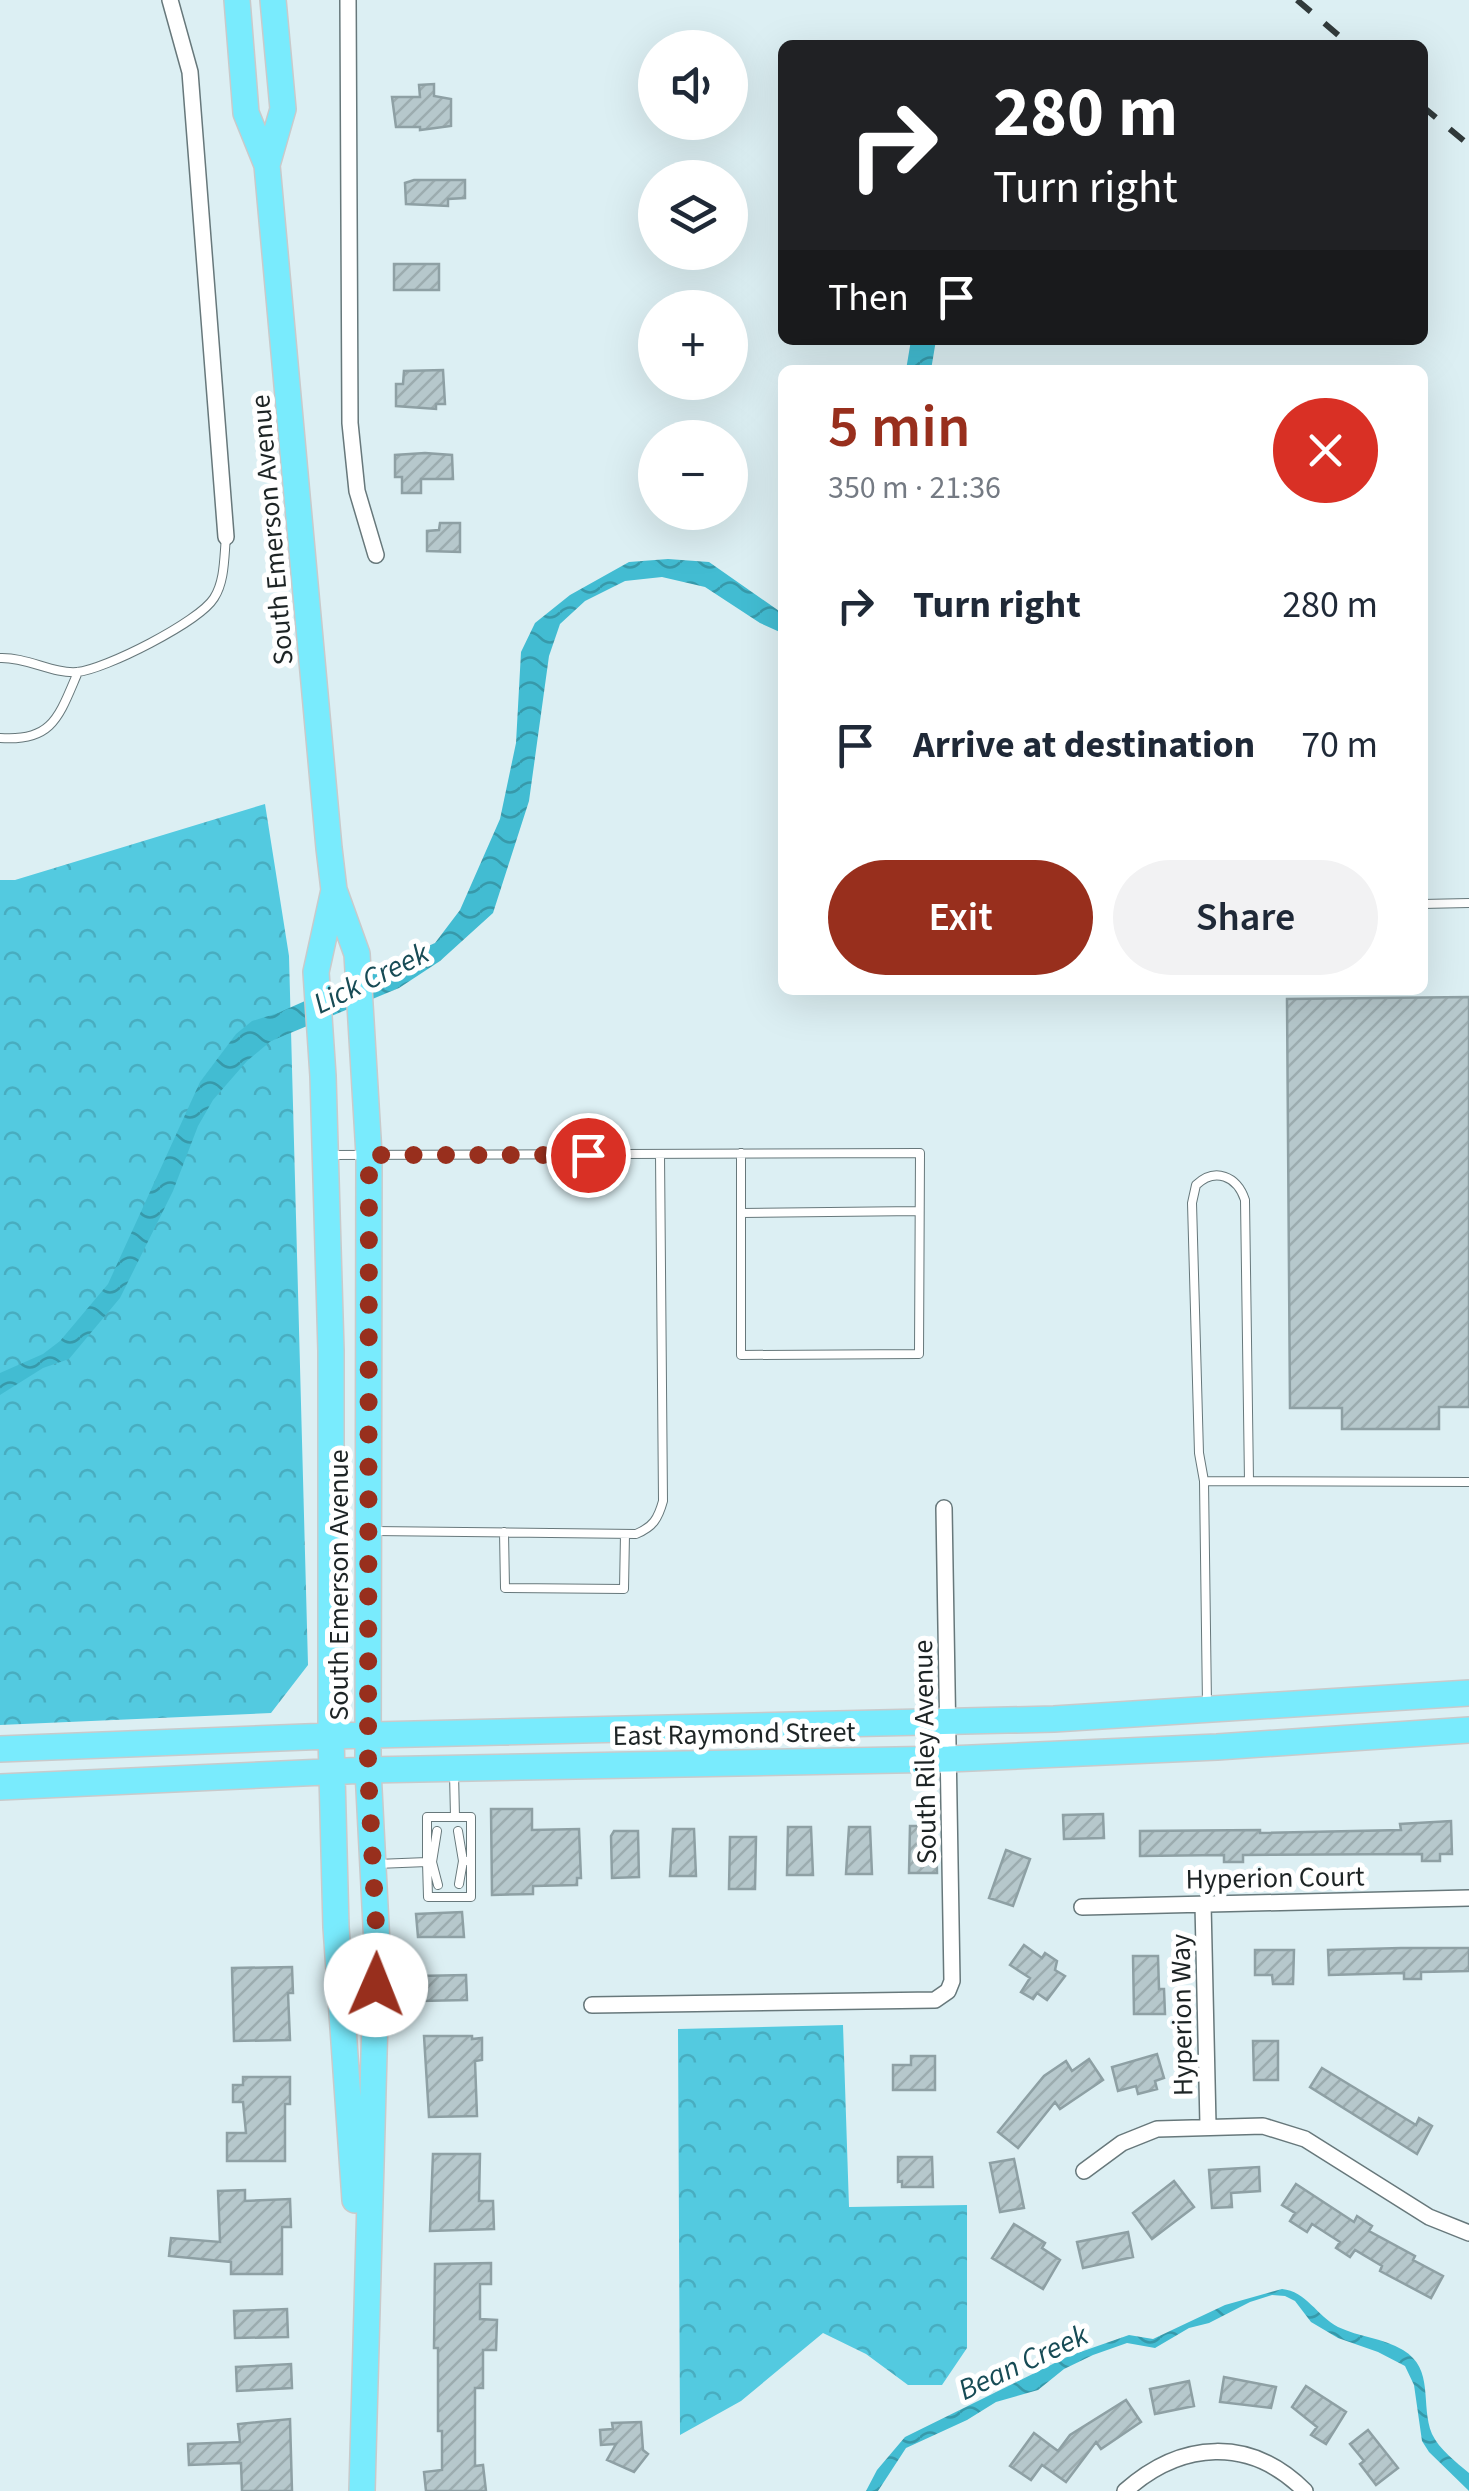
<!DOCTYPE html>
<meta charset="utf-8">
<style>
body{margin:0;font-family:"Source Sans 3",sans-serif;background:#f2f2f3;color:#1f2937;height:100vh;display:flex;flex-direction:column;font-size:38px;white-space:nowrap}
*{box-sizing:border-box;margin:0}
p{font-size:32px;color:#747a83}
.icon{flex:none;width:55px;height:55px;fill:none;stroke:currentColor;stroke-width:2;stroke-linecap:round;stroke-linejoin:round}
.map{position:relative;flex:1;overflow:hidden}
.panel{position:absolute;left:778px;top:365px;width:650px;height:630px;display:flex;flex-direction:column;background:#fff;border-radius:15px;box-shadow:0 10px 40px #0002}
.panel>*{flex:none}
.guide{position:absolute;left:778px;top:40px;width:650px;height:305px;border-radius:15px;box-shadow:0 10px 40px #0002;background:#202124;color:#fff;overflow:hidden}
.controls{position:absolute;left:638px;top:30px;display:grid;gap:20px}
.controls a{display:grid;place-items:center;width:110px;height:110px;border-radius:50%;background:#fff;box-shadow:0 10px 40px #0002;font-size:50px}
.pin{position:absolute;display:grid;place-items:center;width:85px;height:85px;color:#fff;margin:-42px;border:5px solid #fff;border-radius:50%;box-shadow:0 2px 10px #0007}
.me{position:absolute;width:110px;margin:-55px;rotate:1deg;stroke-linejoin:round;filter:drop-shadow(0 0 8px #0008)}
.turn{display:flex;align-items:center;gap:35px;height:210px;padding:0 50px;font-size:45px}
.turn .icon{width:130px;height:130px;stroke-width:2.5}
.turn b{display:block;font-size:70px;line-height:85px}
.then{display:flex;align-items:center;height:95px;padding:0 50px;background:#0003;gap:20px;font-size:38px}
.round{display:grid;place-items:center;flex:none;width:105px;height:105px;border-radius:52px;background:#f2f2f3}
.head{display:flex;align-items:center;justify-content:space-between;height:170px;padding:0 50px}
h1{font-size:60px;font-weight:600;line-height:75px;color:#982f1d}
.primary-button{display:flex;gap:20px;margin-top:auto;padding:20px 50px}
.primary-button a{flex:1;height:115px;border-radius:60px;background:#982f1d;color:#fff;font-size:40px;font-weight:600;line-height:115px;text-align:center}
.primary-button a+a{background:#f2f2f3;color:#1f2937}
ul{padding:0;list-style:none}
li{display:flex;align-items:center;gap:30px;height:140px;padding:0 50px}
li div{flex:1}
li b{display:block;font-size:38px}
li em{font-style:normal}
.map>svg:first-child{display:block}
.forest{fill:url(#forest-crowns)}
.water{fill:url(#water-waves)}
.building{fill:url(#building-hatch);stroke:#8ea0a4;stroke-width:2.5}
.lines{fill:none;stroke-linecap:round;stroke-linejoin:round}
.service-casing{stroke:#67787b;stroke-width:10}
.minor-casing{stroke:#67787b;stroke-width:18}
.primary-casing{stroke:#c9cacb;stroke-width:28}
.service{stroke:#fff;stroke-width:8}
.minor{stroke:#fff;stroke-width:15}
.primary{stroke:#79ebfd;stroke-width:25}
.rail{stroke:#313a3b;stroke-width:6;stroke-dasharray:18 18;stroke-linecap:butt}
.route{stroke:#982f1d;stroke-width:18;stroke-dasharray:0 32.4}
.labels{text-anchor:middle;stroke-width:10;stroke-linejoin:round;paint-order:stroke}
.street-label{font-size:28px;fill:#1d2425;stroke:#fff}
.water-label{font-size:30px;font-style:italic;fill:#174b55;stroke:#fff}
</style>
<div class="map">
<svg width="1469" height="2491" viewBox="0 0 1469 2491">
<defs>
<pattern id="forest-crowns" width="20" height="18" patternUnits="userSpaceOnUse" patternTransform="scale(2.5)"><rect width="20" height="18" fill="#53cae0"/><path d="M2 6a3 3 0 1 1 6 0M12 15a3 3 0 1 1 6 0" fill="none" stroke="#48adc0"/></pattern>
<pattern id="water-waves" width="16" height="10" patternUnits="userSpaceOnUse" patternTransform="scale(2.5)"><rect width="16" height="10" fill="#42bcd2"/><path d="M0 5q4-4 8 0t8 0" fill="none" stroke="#3799aa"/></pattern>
<pattern id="building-hatch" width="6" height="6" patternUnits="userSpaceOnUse" patternTransform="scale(2.5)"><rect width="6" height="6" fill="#b6c8cc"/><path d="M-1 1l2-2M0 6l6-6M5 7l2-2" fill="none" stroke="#9cacaf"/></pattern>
</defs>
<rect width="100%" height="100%" fill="#dceff3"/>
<!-- forest -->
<path class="forest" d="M265,804L289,956L308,1665L271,1713L0,1725V880H15Z
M843,2025L849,2207L967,2205V2348L942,2385H908L866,2354L823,2333L741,2401L680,2435L678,2029Z"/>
<!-- water -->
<path class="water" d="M911,340H936L931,370H906Z
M668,559L709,562L782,613V633L760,623L705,587L662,577L625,581L585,601L560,624L549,656L529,801L493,913L440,961L399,988L271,1041L247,1061L213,1100L198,1126L173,1191L120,1298L69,1359L43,1368L0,1395V1373L43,1354L60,1341L108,1284L200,1082L236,1034L252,1021L278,1013L435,943L460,910L500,819L516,743L521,652L535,623L570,595L629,562Z
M1282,2289C1306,2291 1317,2316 1338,2327C1359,2337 1383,2338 1403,2350C1435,2369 1420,2405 1432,2434C1439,2449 1456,2462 1469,2473V2491L1429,2452L1422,2441L1414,2385L1405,2366L1378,2352L1338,2338L1311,2322L1295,2301L1285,2296L1272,2295L1250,2302L1209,2323L1189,2328L1155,2348L1127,2343L1093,2355L1064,2369L1038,2390L996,2402L967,2420L906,2448L878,2491H866L877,2470L905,2437L1069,2356L1129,2335L1153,2339L1225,2305Z"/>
<!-- building -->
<path class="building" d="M434,84V96L451,99V126L420,130V127H396L392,97H420L419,85Z
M414,180H465V198L448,199V206L406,204L405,183Z
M394,264H439V290H394Z
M443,370L445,404H436V409L396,406V384H403L404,371Z
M425,453L452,455L453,479H421V493H402V477H395V455Z
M440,523H460V552L427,551V531L439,530Z
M1469,997V1407H1439V1429H1342V1408H1290L1287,999Z
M491,1809H532V1830L579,1829L581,1878H577V1885L533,1886V1894L492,1895Z
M1103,1814L1104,1838L1064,1839L1063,1815Z
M1451,1821L1452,1854H1440V1861H1422V1854L1243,1855V1862H1224V1855L1140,1856V1831L1260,1830V1833L1401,1830L1400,1824Z
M910,1826H933V1833H936L937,1873H909Z
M788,1827H811L813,1875H787Z
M849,1827H870L872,1874H846Z
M673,1829H694L696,1876H670Z
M614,1831H638L639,1877L612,1878L611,1836Z
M730,1837H756L755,1889H729Z
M1006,1850L1030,1859L1013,1906L989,1898Z
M462,1912L464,1937H418L416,1914Z
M1024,1945L1042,1958L1045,1953L1057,1961L1055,1970L1065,1976L1047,2000L1037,1993L1033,1999L1021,1992L1030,1978L1010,1965Z
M1401,1948H1469V1971L1421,1972V1979H1404V1973L1329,1975L1328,1950Z
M1255,1950H1294L1293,1984H1273L1272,1975H1255Z
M1133,1956H1158L1159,1989H1164L1165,2014H1134Z
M292,1967L293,1993H288L290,2040L234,2041L232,1968Z
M466,1975L467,2000L420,2001L419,1976Z
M424,2036H472V2039L482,2038V2060L475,2061L477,2116L429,2117Z
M1253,2041H1278V2080H1254Z
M1157,2054L1164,2078L1155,2081L1157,2089L1138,2094L1136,2086L1118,2091L1112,2067Z
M911,2056H935V2090H893V2065H911Z
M1089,2059L1103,2080L1060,2109L1055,2102L1018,2148L998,2132L1044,2076L1066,2061L1072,2071Z
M1322,2068L1416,2125L1419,2118L1432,2126L1417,2154L1310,2087Z
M243,2077H290V2104H285V2161H227V2133H246L243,2102H233V2085H243Z
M433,2154H480L479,2201H493L494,2229L430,2231Z
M898,2157H932L933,2187H902V2181L898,2182Z
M1014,2159L1024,2208L1000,2212L990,2163Z
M1259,2167L1260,2191L1231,2193L1232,2207L1212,2208L1209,2170Z
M1174,2181L1194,2207L1152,2239L1133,2213Z
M1296,2184L1354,2222L1357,2216L1372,2226L1369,2231L1415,2256L1413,2260L1443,2276L1431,2298L1380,2271L1382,2266L1355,2250L1350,2257L1336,2248L1340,2242L1312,2224L1307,2232L1290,2221L1295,2213L1282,2205Z
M245,2190V2201L290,2199L291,2227H282V2274H231V2262L169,2256L171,2238L220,2242L218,2191Z
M1014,2224L1045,2243L1042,2248L1060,2260L1043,2289L992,2258Z
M1128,2232L1133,2257L1083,2268L1077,2242Z
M491,2263V2284H480V2319L497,2320L496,2350H483V2388H475V2466L483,2465L486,2491H426L424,2472L442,2470V2431H438V2348H434L435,2264Z
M287,2309L288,2337L235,2338L234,2311Z
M291,2364L292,2388L237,2391L236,2367Z
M1224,2377L1276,2387L1271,2408L1220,2402Z
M1189,2381L1194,2406L1155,2414L1150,2389Z
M1306,2386L1346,2412L1326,2444L1311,2435L1317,2427L1292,2407Z
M1126,2400L1141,2422L1101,2449L1096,2442L1066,2482L1042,2465L1031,2480L1010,2466L1034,2433L1058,2451L1070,2435Z
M290,2419L292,2491H242L241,2463L189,2465L188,2444L240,2442L238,2424Z
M641,2422L643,2450L648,2454L634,2472L607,2460L616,2444L601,2445L600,2430L613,2429L612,2423Z
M1368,2430L1398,2468L1376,2485L1360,2464L1364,2461L1350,2444Z"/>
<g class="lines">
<defs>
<path id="service" d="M0,658C27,657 53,674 77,672C104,670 199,622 214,598C225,581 224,557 226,537
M0,738C53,742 59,716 78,672
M1422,904L1469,903
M329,1155C526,1155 723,1153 920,1153L919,1354L741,1355V1153
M741,1213L919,1211
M1204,1481L1469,1482
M373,1531L636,1534C653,1527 658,1519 663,1501L660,1154
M504,1532L505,1588L624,1589L625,1534
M1207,1705L1204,1481L1199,1453L1192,1203L1196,1185C1215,1167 1237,1176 1245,1200L1249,1481
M458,1831L463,1861
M427,1862L428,1897H471V1817H455
M432,1862L437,1831
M432,1862L438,1885
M377,1864L427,1862V1817H455L454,1773
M459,1884L463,1861H471"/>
<path id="minor" d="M170,0L190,72L226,537
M348,0L350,423L357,491L376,555
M1203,1904L1208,2125
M1082,1907L1469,1898
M592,2005L935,2000L948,1991L952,1981L944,1508
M1084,2171L1122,2143L1157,2129L1263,2126L1305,2139L1429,2217L1469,2233
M1125,2491C1181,2441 1250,2436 1305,2491"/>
<path id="primary" d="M237,0L246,113L267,165L329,848L334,890L357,954L369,1155L368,1770L377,1945L362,2491
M267,165L283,109L273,0
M334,890L316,972L323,1076L331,1351V1736L336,1927L355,2200
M0,1749L331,1736L1054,1719L1469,1693
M0,1787L368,1770L949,1759L1217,1747L1469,1730"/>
</defs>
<!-- service casing -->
<use href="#service" class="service-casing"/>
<!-- minor casing -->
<use href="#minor" class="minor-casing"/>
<!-- primary casing -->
<use href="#primary" class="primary-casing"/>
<!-- service -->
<use href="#service" class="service"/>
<!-- minor -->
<use href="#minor" class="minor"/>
<!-- primary -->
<use href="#primary" class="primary"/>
<!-- rail -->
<path class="rail" d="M1297,0L1350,45
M1422,106L1469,145"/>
</g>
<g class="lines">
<!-- route -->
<path class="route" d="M376,1985L377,1945L368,1770L369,1155H588"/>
</g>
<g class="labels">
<!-- street labels -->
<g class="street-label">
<text transform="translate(271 530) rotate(-95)" y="10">South Emerson Avenue</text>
<text transform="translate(338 1585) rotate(-90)" y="10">South Emerson Avenue</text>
<text transform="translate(734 1733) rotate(-1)" y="10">East Raymond Street</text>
<text transform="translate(924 1752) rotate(-91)" y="10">South Riley Avenue</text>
<text transform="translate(1275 1877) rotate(-1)" y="10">Hyperion Court</text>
<text transform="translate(1181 2015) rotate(-91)" y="10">Hyperion Way</text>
</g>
<!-- water labels -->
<g class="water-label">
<text transform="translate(371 978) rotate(-26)" y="10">Lick Creek</text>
<text transform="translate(1023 2362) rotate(-25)" y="10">Bean Creek</text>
</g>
</g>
</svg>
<div class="controls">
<a><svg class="icon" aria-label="sound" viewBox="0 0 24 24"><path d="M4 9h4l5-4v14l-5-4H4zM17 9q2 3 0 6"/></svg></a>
<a><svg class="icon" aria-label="layers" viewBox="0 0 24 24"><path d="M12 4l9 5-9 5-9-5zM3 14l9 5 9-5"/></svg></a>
<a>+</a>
<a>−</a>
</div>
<div class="pin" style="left:588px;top:1155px;background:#d93025"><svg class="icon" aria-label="arrive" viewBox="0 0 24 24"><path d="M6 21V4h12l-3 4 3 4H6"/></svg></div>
<svg class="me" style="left:376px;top:1985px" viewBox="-20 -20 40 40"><circle r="19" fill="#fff"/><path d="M0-13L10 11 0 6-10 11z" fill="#982f1d"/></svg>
<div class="guide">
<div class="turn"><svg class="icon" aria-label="right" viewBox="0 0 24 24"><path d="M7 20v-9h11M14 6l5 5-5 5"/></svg><div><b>280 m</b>Turn right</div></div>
<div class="then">Then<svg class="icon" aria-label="arrive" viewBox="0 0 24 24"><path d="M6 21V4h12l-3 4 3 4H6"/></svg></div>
</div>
<section class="panel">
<div class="head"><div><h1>5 min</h1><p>350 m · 21:36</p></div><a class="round" style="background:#d93025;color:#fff"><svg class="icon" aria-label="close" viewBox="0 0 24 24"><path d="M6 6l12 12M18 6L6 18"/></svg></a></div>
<ul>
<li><svg class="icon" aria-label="right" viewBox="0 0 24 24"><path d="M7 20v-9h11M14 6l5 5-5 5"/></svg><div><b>Turn right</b></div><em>280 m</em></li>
<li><svg class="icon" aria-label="arrive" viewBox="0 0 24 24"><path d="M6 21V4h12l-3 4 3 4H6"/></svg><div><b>Arrive at destination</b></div><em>70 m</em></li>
</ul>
<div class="primary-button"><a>Exit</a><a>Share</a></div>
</section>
</div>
